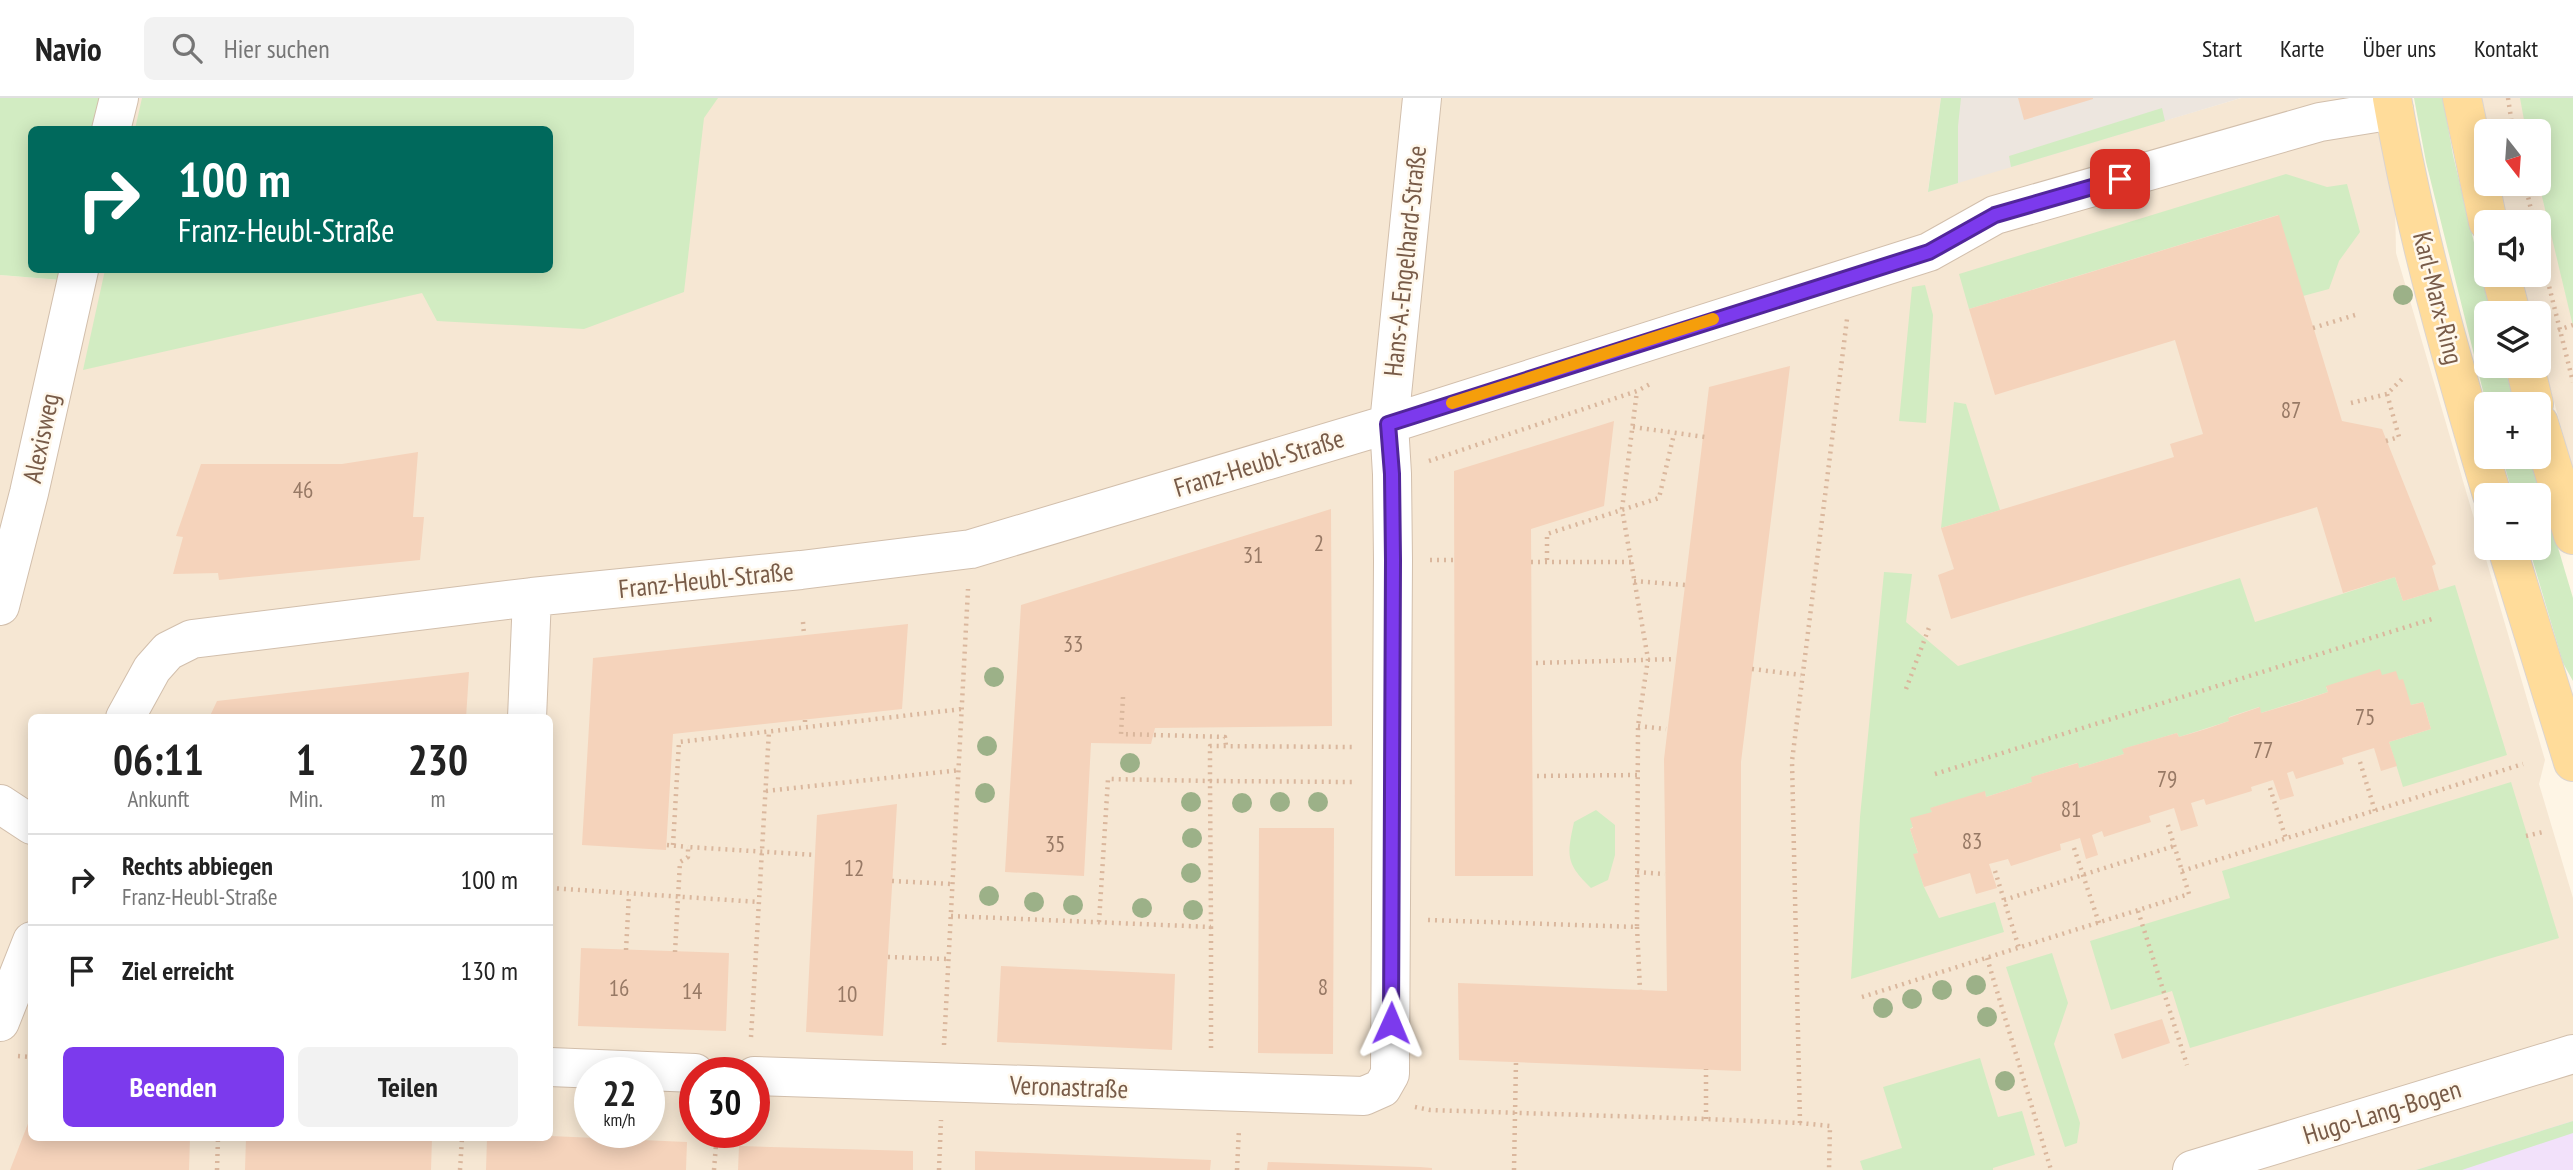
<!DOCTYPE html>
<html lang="de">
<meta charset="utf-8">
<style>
body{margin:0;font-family:"PT Sans Narrow",sans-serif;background:#f2f2f2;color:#222;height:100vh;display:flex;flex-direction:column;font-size:26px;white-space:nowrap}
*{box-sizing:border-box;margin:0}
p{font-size:23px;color:#767676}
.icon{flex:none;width:38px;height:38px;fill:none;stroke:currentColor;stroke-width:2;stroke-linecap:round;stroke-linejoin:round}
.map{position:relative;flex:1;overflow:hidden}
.sheet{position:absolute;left:28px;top:616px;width:525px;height:427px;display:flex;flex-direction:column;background:#fff;border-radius:10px;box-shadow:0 4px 18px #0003}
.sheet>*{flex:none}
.guide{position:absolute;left:28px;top:28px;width:525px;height:147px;border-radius:10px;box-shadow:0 4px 18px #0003;background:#00695c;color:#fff;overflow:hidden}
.needle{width:46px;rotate:163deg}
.tools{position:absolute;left:2474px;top:21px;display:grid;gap:14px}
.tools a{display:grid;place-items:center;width:77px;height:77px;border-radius:10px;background:#fff;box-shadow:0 4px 18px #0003;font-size:35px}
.speed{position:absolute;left:574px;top:959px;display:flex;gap:14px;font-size:35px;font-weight:700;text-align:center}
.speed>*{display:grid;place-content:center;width:91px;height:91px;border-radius:50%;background:#fff;box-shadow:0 4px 18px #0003;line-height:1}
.speed small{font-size:18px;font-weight:400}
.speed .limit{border:10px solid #d22;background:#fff;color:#111}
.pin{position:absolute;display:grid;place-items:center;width:60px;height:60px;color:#fff;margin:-30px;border-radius:14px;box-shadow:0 4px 10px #0006}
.me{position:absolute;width:77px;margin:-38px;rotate:1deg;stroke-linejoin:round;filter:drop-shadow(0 0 5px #0008)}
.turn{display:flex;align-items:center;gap:24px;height:147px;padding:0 35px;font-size:32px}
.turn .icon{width:91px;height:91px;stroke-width:2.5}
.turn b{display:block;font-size:49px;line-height:60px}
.eta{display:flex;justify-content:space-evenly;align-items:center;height:119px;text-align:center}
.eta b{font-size:42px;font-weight:600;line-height:49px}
.cta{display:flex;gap:14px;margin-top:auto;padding:14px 35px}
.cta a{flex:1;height:80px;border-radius:10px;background:#7c3aed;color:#fff;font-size:28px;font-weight:600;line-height:80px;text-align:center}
.cta a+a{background:#f2f2f2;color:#222}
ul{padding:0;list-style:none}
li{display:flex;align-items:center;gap:21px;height:91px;padding:0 35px;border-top:2px solid #e0e0e0}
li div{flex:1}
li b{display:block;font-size:26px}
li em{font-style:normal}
header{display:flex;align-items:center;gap:42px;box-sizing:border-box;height:98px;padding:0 35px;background:#fff;border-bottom:2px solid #e0e0e0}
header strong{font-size:33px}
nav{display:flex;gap:38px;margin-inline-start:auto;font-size:24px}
.search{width:490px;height:63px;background:#f2f2f2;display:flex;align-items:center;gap:18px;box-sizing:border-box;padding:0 24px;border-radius:10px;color:#767676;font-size:26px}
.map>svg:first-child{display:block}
.residential{fill:#f6e7d3;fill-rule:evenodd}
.industrial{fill:#ede6df}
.education{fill:#f2e1fa}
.green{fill:#d2ecc2}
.building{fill:#f5d3bb}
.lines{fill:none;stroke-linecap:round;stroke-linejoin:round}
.minor-casing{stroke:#d2bfac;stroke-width:40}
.major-casing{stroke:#dcd4cf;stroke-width:40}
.path{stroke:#dab79d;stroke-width:4.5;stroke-dasharray:2 5;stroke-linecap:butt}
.minor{stroke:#fff;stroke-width:38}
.major{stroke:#ffdc9a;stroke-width:38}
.tree{fill:#9cb188}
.route-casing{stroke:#51269a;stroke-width:18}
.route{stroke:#7c3aed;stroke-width:12}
.slow{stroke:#f59e0b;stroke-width:12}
.labels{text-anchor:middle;stroke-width:5;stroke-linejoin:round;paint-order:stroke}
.number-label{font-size:23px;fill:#977965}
.street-label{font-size:26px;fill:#785b48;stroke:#fff8ec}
</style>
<header>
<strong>Navio</strong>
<div class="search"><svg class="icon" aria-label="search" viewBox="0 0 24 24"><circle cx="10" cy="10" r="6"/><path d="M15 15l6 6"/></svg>Hier suchen</div>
<nav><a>Start</a><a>Karte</a><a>Über uns</a><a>Kontakt</a></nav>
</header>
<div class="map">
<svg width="2573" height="1072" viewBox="0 0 2573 1072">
<rect width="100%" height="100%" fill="#fef5e5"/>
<!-- residential -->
<path class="residential" d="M105,0H1941L1928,93L2241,0H2376L2395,103L2396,155L2545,662L2539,686L2573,800V1072H0V177L60,182L63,172H550V32L98,31ZM32,620H550V1040H32ZM590,975H649V1034H590ZM695,975H754V1034H695Z
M2477,0H2573V372L2539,250V215H2530L2521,177H2539V124H2508L2498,86H2539V33H2487Z"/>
<!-- industrial -->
<path class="industrial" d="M1941,0H2241L1928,94Z"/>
<!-- education -->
<path class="education" d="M2573,1023V1072H2416Z"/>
<!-- green -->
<path class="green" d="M0,0H105L98,31L32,32V172H63L61,182L0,177Z
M142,0H718L704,20L684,194L584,231L437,223L422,195L83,272L105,172H550V32L135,31Z
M1941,0H1961L1958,28V85L1928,94Z
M2414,0H2443L2453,57L2491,215H2487V268H2504L2515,306H2487V309L2426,64Z
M2520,0H2573V228L2539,86V33H2526Z
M2162,10L2165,23L2011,69L2009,58Z
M2286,76L2327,89L2347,86L2360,134L2339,163L2329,191L2303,198L2278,117L1969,211L1959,176Z
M1925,187L1933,217L1926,325L1899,323L1912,189Z
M1954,304L1966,306L2000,412L1941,430Z
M2502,359H2531L2573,500V583L2563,565L2529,450H2539V397H2513Z
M1884,474L1912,476L1906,524L1958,568L2240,480L2255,524L2395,479L2403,503L2455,487L2507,657L2403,689L2389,644L2431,631L2423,604L2411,607L2399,582L2382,577L2326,589L2328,594L2261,615L2259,609L2229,619V623L2179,639L2177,635L2123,651L2124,656L2079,670L2077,665L2032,679V684L1986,699L1985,694L1931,710L1932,714L1910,731L1918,755L1914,757L1924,789L1939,820L1995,804L2004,834L1851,881L1860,719Z
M2511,684L2559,840L2190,950L2172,893L2111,912L2090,843L2230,800L2222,773Z
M1596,712L1615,727V757L1608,782L1591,790C1565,765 1567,757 1574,724Z
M2052,855L2068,905L2054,946L2080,1025L2077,1045L2065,1049L2006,869Z
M1980,960L1998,1019L2022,1013L2035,1057L1993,1070V1072H1863L1860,1063L1902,1050L1883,989Z
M2573,1023V1035L2462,1072H2416Z"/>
<!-- building -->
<path class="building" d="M2018,0H2093V1L2024,22Z
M2279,117L2342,323L2382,331L2436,466L2432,468L2439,492L2403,503L2395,479L2343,495L2317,409L1951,521L1938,477L1954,471L1941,430L2174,359L2170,346L2203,336L2175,242L1995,297L1969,211Z
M1790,268L1741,664V973L1459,962L1458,885L1667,893L1664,661L1709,289Z
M1614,323L1604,408L1531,431L1533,778H1455L1454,373Z
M418,354L413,419H424L420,462L219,482L218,475L173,476L183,439L176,438L201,366H342Z
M1331,411L1332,628L1155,630L1151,646L1091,645L1084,778L1005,774L1021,507Z
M908,526L902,611L673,636L666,752L582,747L593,560Z
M2380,571L2382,577L2396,573L2399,582L2403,581L2411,607L2423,604L2431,631L2389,644L2397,668L2381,673L2374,650L2342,660L2344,666L2296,681L2293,673L2287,675L2294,698L2280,702L2273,682L2251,689L2252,693L2206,707L2204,701L2191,705L2198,728L2181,733L2174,710L2149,718L2151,724L2104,739L2102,733L2092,737L2098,757L2086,761L2080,740L2060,746L2061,752L2011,768L2008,761L1989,766L1997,790L1976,796L1970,775L1924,789L1913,756L1918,755L1910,731L1913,730L1910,720L1932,714L1930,710L1985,693L1986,699L2032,684L2031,679L2078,665L2079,670L2124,656L2122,651L2177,635L2179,639L2206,631L2229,623L2228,620L2260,609L2261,615L2298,604L2328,594L2326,588Z
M469,574L466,620H209L217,603Z
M897,706L883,938L806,934L817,717Z
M1259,730H1334L1333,956L1258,955Z
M581,850L729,855L726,933L578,928Z
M1001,868L1175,876L1172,952L997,944Z
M2162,921L2170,945L2122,961L2114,936Z
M31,1018L32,1040H190L189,1072H10Z
M550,1038L687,1044L686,1072H486L487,1040Z
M246,1040H432L431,1072H245Z
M739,1048L913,1053V1072H738Z
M975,1053L1211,1062L1210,1072H975Z
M1268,1064L1420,1069L1432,1070V1072H1267Z"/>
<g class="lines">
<defs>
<path id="minor" d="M111,32L119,0
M0,508L29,395L79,172
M125,620L152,571L168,553L192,541L532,499L801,472L971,451L1389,326L1929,154L1995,117L2320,24L2394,12
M527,620L532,499
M0,706L32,727
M0,924L32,843
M550,969L695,975
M754,978L1364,998L1382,990L1390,976L1393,462L1392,376L1389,326L1422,0
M2192,1072L2573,956"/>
<path id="major" d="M2392,0C2415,134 2453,267 2492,397
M2462,0L2488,124
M2501,177L2511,215
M2525,268L2534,306
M2539,325L2573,437
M2507,450L2573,664"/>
</defs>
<!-- minor casing -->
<use href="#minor" class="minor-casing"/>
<!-- major casing -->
<use href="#major" class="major-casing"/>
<!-- path -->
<path class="path" d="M2508,0L2513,33
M2525,86L2534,124
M2539,148L2573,284
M2313,230L2355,217
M2558,232L2573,227
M2351,305L2387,296
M1633,329L1705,339
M2386,343L2399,339L2387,296L2404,279
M1429,363L1637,293L1652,285
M1430,462H1453
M1547,462V436L1659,400L1674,336
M1531,464H1631
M1634,483L1685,487
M803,524L804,537
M1536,565L1676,561
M1752,571L1801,577
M1906,591L1930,527
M1123,599L1121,636L1225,639L1226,648
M805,622V629
M1638,628L1666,631
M2360,664L2375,713
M1935,676L2432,521
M1537,678L1637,677
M2270,690L2286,741
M766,693L960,672
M2526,738L2543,734
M667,747L688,749
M673,747L679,644L962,611
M2074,750L2099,825
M1995,773L2019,850
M2182,773L2523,666
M1637,774L1665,776
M892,783L952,786
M550,790L759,804
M2004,802L2174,748
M2138,813L2187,967
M951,818L1211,829L1210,683L1353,684
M1428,822L1637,829L1638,628L1648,561L1622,411L1637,293
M1099,824L1108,681L1210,683V648L1353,649
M1211,829V954
M1637,829L1640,892
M626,852L629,796
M675,854L680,764L688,759V749L816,757
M888,859L948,861
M1987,860L2051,1072
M1862,899L2189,796L2167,724
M751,939L769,633
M944,947L968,491
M18,958L32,959
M1415,1009L1430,1012L1706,1021L1800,1025L1830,1028L1829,1072
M1706,1021V971
M1800,1025L1792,663L1847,221
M217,1072L218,1040
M460,1072L462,1040
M714,1072L717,1034
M939,1072L941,1022
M1237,1072L1239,1031
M1514,1072L1516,963"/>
<!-- minor -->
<use href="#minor" class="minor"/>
<!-- major -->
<use href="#major" class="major"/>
</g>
<!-- trees -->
<g class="tree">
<circle cx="2403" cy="197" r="10"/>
<circle cx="994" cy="579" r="10"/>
<circle cx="987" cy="648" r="10"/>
<circle cx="1130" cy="665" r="10"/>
<circle cx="985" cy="695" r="10"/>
<circle cx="1191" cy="704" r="10"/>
<circle cx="1280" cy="704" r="10"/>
<circle cx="1318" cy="704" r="10"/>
<circle cx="1242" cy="705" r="10"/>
<circle cx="1192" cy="740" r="10"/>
<circle cx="1191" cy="775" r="10"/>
<circle cx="989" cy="798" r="10"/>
<circle cx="1034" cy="804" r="10"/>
<circle cx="1073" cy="807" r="10"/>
<circle cx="1142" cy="810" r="10"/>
<circle cx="1193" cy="812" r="10"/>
<circle cx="1976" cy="887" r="10"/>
<circle cx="1942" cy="892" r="10"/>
<circle cx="1912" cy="901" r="10"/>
<circle cx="1883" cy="910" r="10"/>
<circle cx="1987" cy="919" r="10"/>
<circle cx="2005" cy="983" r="10"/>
</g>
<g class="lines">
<defs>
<path id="route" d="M1391,925L1393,462L1392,376L1388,326L1929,154L1995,117L2120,81"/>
</defs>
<!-- route casing -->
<use href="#route" class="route-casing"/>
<!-- route -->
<use href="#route" class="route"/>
<!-- slow -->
<path class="slow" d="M1452,305L1713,221"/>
</g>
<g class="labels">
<!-- number labels -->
<g class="number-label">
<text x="2291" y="320">87</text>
<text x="303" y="400">46</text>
<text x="1319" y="453">2</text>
<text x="1253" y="465">31</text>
<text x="1073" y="554">33</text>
<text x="2365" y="627">75</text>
<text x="2263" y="660">77</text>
<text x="2167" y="689">79</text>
<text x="2071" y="719">81</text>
<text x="1972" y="751">83</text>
<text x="1055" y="754">35</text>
<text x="854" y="778">12</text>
<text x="1323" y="897">8</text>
<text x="619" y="898">16</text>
<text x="692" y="901">14</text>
<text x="847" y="904">10</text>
</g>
<!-- street labels -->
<g class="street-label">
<text transform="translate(1405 163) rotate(-84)" y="9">Hans-A.-Engelhard-Straße</text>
<text transform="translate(2438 200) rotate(76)" y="9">Karl-Marx-Ring</text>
<text transform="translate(41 340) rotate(-78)" y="9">Alexisweg</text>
<text transform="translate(1259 365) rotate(-17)" y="9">Franz-Heubl-Straße</text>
<text transform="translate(706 482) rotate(-6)" y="9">Franz-Heubl-Straße</text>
<text transform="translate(1069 989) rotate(2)" y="9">Veronastraße</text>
<text transform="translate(2382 1014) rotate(-17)" y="9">Hugo-Lang-Bogen</text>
</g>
</g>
</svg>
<div class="tools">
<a><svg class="needle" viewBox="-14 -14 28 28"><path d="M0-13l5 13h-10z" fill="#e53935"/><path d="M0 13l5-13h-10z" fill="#767676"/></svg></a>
<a><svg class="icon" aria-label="sound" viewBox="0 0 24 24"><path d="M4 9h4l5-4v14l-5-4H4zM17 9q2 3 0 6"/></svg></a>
<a><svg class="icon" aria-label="layers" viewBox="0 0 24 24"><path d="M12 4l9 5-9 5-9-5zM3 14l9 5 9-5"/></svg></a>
<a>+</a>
<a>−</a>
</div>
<div class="speed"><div>22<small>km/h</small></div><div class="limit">30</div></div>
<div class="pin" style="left:2120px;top:81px;background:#d93025"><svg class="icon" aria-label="arrive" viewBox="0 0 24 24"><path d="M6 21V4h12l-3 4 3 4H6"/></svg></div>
<svg class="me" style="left:1391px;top:925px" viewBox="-20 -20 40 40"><path d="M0-17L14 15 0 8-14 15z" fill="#7c3aed" stroke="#fff" stroke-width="4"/></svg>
<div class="guide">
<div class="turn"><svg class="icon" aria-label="right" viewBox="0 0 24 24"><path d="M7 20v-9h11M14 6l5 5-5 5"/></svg><div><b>100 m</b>Franz-Heubl-Straße</div></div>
</div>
<section class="sheet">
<div class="eta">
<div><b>06:11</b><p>Ankunft</p></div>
<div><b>1</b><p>Min.</p></div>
<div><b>230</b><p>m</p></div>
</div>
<ul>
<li><svg class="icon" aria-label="right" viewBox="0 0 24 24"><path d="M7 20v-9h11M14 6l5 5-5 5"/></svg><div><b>Rechts abbiegen</b><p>Franz-Heubl-Straße</p></div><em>100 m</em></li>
<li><svg class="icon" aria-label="arrive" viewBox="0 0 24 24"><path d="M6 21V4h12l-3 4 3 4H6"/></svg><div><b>Ziel erreicht</b></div><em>130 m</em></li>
</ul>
<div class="cta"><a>Beenden</a><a>Teilen</a></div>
</section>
</div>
